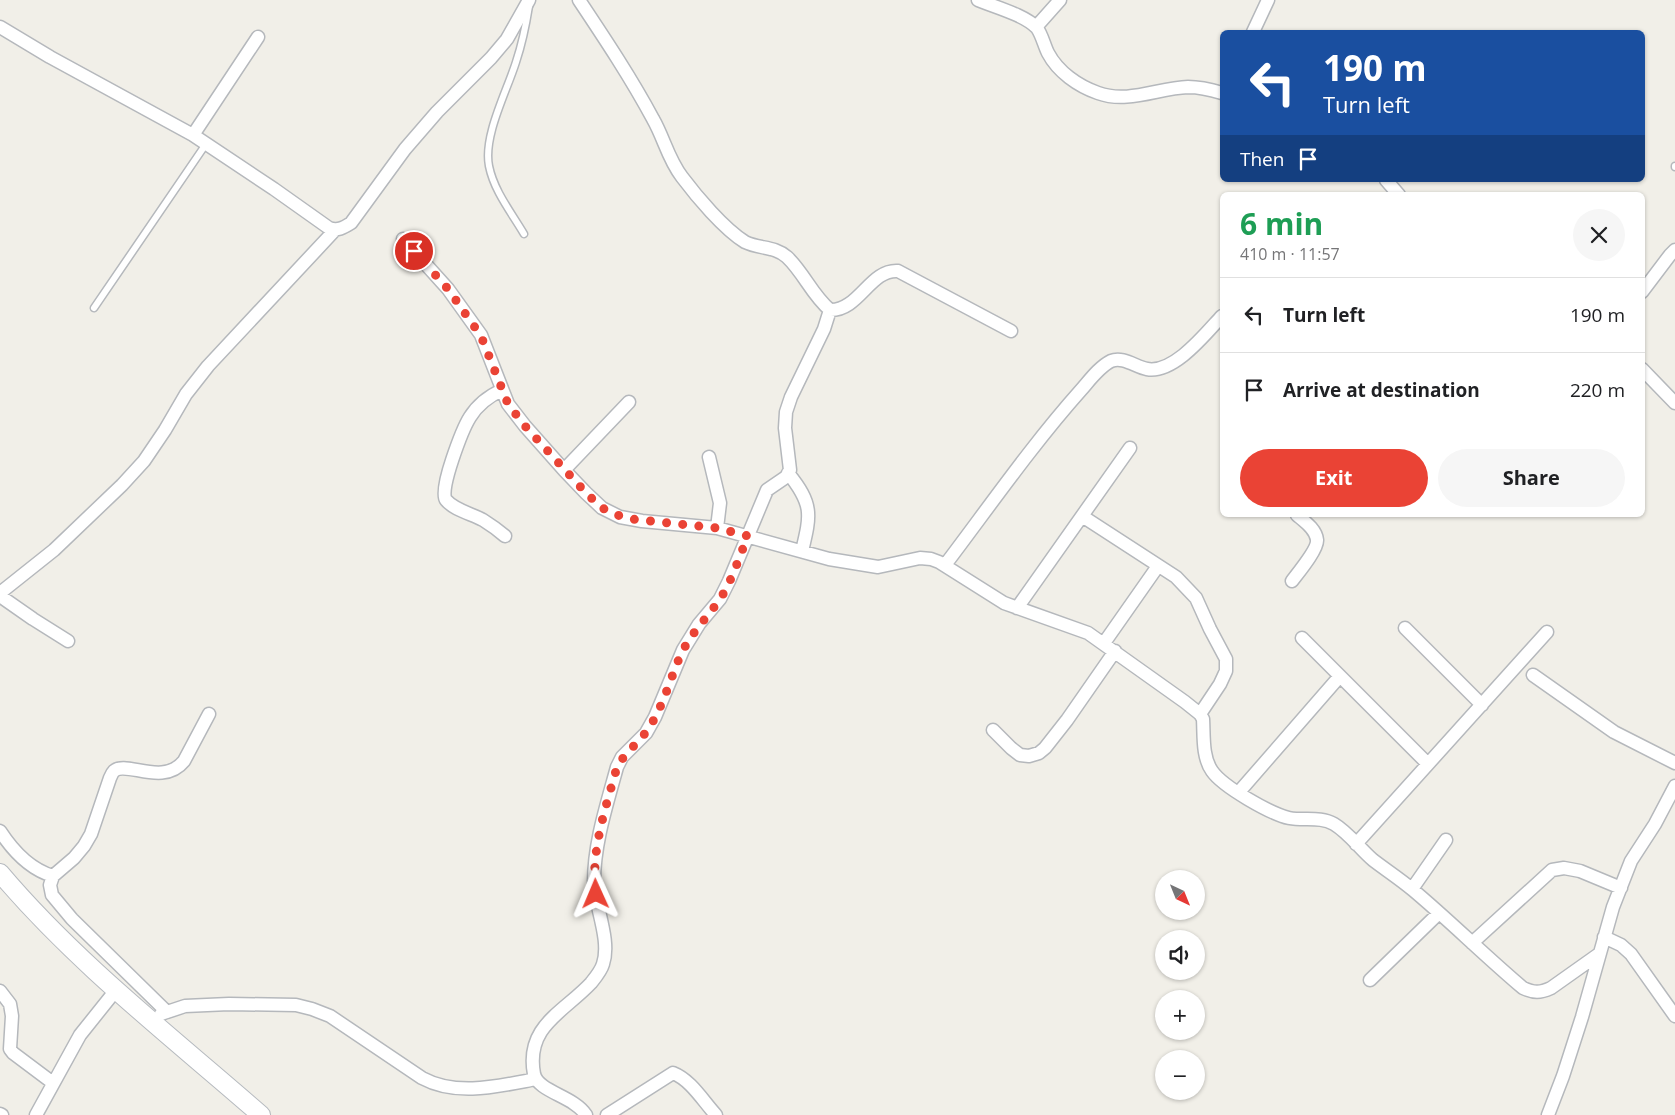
<!DOCTYPE html>
<meta charset="utf-8">
<style>
body{margin:0;font-family:"Open Sans",sans-serif;background:#f6f6f6;color:#202124;height:100vh;display:flex;flex-direction:column;font-size:19px;white-space:nowrap}
*{box-sizing:border-box;margin:0}
p{font-size:16px;color:#757577}
.icon{flex:none;width:28px;height:28px;fill:none;stroke:currentColor;stroke-width:2;stroke-linecap:round;stroke-linejoin:round}
.map{position:relative;flex:1;overflow:hidden}
.sheet{position:absolute;left:1220px;top:192px;width:425px;height:325px;display:flex;flex-direction:column;background:#fff;border-radius:8px;box-shadow:0 1px 4px #0004}
.sheet>*{flex:none}
.guide{position:absolute;left:1220px;top:30px;width:425px;height:152px;border-radius:8px;box-shadow:0 1px 4px #0004;background:#1a4fa0;color:#fff;overflow:hidden}
.needle{width:32px;rotate:137deg}
.tools{position:absolute;left:1155px;top:870px;display:grid;gap:10px}
.tools a{display:grid;place-items:center;width:50px;height:50px;border-radius:50%;background:#fff;box-shadow:0 1px 4px #0004;font-size:25px}
.pin{position:absolute;display:grid;place-items:center;width:42px;height:42px;color:#fff;margin:-21px;border:2px solid #fff;border-radius:50%;box-shadow:0 1px 5px #0007}
.me{position:absolute;width:55px;margin:-28px;rotate:359deg;stroke-linejoin:round;filter:drop-shadow(0 0 4px #0008)}
.turn{display:flex;align-items:center;gap:18px;height:105px;padding:0 20px;font-size:22px}
.turn .icon{width:65px;height:65px;stroke-width:2.5}
.turn b{display:block;font-size:35px;line-height:42px}
.then{display:flex;align-items:center;height:48px;padding:0 20px;background:#0003;gap:10px;font-size:19px}
.round{display:grid;place-items:center;flex:none;width:52px;height:52px;border-radius:26px;background:#f6f6f6}
.head{display:flex;align-items:center;justify-content:space-between;height:85px;padding:0 20px}
h1{font-size:30px;font-weight:700;line-height:38px;color:#1e9e55}
.primary-button{display:flex;gap:10px;margin-top:auto;padding:10px 20px}
.primary-button a{flex:1;height:58px;border-radius:30px;background:#ea4335;color:#fff;font-size:20px;font-weight:700;line-height:58px;text-align:center}
.primary-button a+a{background:#f6f6f6;color:#202124}
ul{padding:0;list-style:none}
li{display:flex;align-items:center;gap:15px;height:75px;padding:0 20px;border-top:1px solid #e0e0e0}
li div{flex:1}
li b{display:block;font-size:19px}
li em{font-style:normal}
.map>svg:first-child{display:block}
.lines{fill:none;stroke-linecap:round;stroke-linejoin:round}
.lane-casing{stroke:#b5b8bc;stroke-width:9}
.street-casing{stroke:#b5b8bc;stroke-width:15}
.secondary-casing{stroke:#b6babf;stroke-width:20}
.lane{stroke:#fff;stroke-width:6}
.street{stroke:#fff;stroke-width:12}
.secondary{stroke:#fff;stroke-width:18}
.route{stroke:#ea4335;stroke-width:9;stroke-dasharray:0 16.2}
</style>
<div class="map">
<svg width="1675" height="1115" viewBox="0 0 1675 1115">
<rect width="100%" height="100%" fill="#f1efe8"/>
<g class="lines">
<defs>
<path id="lane" d="M1675,166V167
M524,234C511,212 494,191 489,166C483,136 507,91 516,62C522,44 526,25 529,6
M94,308L206,144"/>
<path id="street" d="M579,0C605,39 631,78 653,119C664,138 668,159 682,177C697,197 724,229 745,242C759,249 775,246 787,257C804,273 812,295 830,310C859,311 870,269 898,271L1011,331
M978,0C995,7 1025,15 1037,28C1042,35 1044,45 1048,53C1058,72 1078,86 1098,93C1128,104 1158,88 1188,87C1200,87 1212,90 1222,93
M0,27L50,57L193,135L274,189L329,228C338,231 343,228 351,223L405,149L437,112L491,58L507,39L529,0
M1036,27L1060,0
M1253,32L1268,0
M193,135L258,37
M1386,180L1399,195
M403,239L448,289L481,335L508,404L525,426L564,470L586,493L602,508L620,517L642,521L717,528L829,559L878,567L920,558L931,559L939,562L1004,603L1088,633L1185,702L1200,714L1203,719C1204,735 1202,757 1212,771C1223,787 1271,814 1289,818C1304,821 1320,816 1334,824C1349,833 1360,849 1373,860C1386,870 1400,879 1413,890C1450,921 1485,956 1523,988C1534,993 1540,993 1551,988L1599,954
M1642,292L1670,255L1675,250
M1642,369L1675,403
M502,390C489,396 478,404 470,417C463,428 438,491 446,500C454,510 472,514 483,520C491,525 498,530 505,536
M709,457L720,503L717,528
M564,470L629,402
M788,473C813,504 811,514 802,551
M1082,516L1176,577L1196,598L1210,629L1226,659V671L1220,684L1200,714
M945,565C989,507 1032,445 1081,390C1089,381 1099,367 1111,361C1123,356 1136,367 1147,369C1174,374 1206,333 1222,316
M1292,581C1298,573 1318,549 1317,540C1316,529 1304,521 1297,515
M0,593L54,550L122,485L144,461L165,430L186,394L208,366L335,230
M0,596L33,619L68,641
M1017,608L1130,448
M1405,628L1482,705
M1302,638L1428,764
M1104,643L1158,566
M1533,675L1614,732L1675,763
M993,730L1011,748L1020,755L1029,756L1039,753L1045,748L1067,720L1115,651
M1239,792L1340,676
M0,831C13,851 29,869 53,876
M1356,844L1547,632
M1412,889L1446,840
M1604,937L1621,945L1631,954L1675,1016
M1472,943L1552,870L1564,868L1580,871L1621,888
M1370,980L1439,913
M0,991L10,1004L12,1016L10,1049L13,1053L53,1083
M167,1012L72,919L52,895L50,885L53,876L74,858L84,846L91,834L110,778C111,776 112,773 114,771C126,760 163,787 184,761L209,714
M161,1014L185,1006L229,1004L296,1005L312,1009L330,1016L422,1078C457,1097 499,1086 536,1079
M0,1114L2,1115
M36,1115L80,1035L116,990
M586,1115C574,1096 538,1092 534,1074C525,1026 564,1012 591,983C595,978 601,971 603,964C611,940 595,907 594,882C594,843 607,804 617,767L622,757L646,733L655,717L683,650L699,624L720,599L729,581L767,490L786,477L790,470L785,428L786,412L791,397L824,329L830,310
M607,1115L673,1073C691,1080 703,1101 716,1115
M1548,1115L1563,1076L1582,1017L1613,907L1631,861L1655,824L1675,786"/>
<path id="secondary" d="M0,873C77,964 172,1037 261,1115"/>
</defs>
<!-- lane casing -->
<use href="#lane" class="lane-casing"/>
<!-- street casing -->
<use href="#street" class="street-casing"/>
<!-- secondary casing -->
<use href="#secondary" class="secondary-casing"/>
<!-- lane -->
<use href="#lane" class="lane"/>
<!-- street -->
<use href="#street" class="street"/>
<!-- secondary -->
<use href="#secondary" class="secondary"/>
</g>
<g class="lines">
<!-- route -->
<path class="route" d="M414,251L448,289L481,336L508,404L525,426L586,493L602,508L620,516L631,519L717,528L748,536C739,557 732,581 720,599C707,618 693,631 682,652C670,678 663,709 646,732C637,744 625,753 617,767C606,807 590,852 596,894"/>
</g>
</svg>
<div class="tools">
<a><svg class="needle" viewBox="-14 -14 28 28"><path d="M0-13l5 13h-10z" fill="#e53935"/><path d="M0 13l5-13h-10z" fill="#757577"/></svg></a>
<a><svg class="icon" aria-label="sound" viewBox="0 0 24 24"><path d="M4 9h4l5-4v14l-5-4H4zM17 9q2 3 0 6"/></svg></a>
<a>+</a>
<a>−</a>
</div>
<div class="pin" style="left:414px;top:251px;background:#d93025"><svg class="icon" aria-label="arrive" viewBox="0 0 24 24"><path d="M6 21V4h12l-3 4 3 4H6"/></svg></div>
<svg class="me" style="left:596px;top:894px" viewBox="-20 -20 40 40"><path d="M0-17L14 15 0 8-14 15z" fill="#ea4335" stroke="#fff" stroke-width="4"/></svg>
<div class="guide">
<div class="turn"><svg class="icon" aria-label="left" viewBox="0 0 24 24"><path d="M17 20v-9H6M10 6l-5 5 5 5"/></svg><div><b>190 m</b>Turn left</div></div>
<div class="then">Then<svg class="icon" aria-label="arrive" viewBox="0 0 24 24"><path d="M6 21V4h12l-3 4 3 4H6"/></svg></div>
</div>
<section class="sheet">
<div class="head"><div><h1>6 min</h1><p>410 m · 11:57</p></div><a class="round"><svg class="icon" aria-label="close" viewBox="0 0 24 24"><path d="M6 6l12 12M18 6L6 18"/></svg></a></div>
<ul>
<li><svg class="icon" aria-label="left" viewBox="0 0 24 24"><path d="M17 20v-9H6M10 6l-5 5 5 5"/></svg><div><b>Turn left</b></div><em>190 m</em></li>
<li><svg class="icon" aria-label="arrive" viewBox="0 0 24 24"><path d="M6 21V4h12l-3 4 3 4H6"/></svg><div><b>Arrive at destination</b></div><em>220 m</em></li>
</ul>
<div class="primary-button"><a>Exit</a><a>Share</a></div>
</section>
</div>
